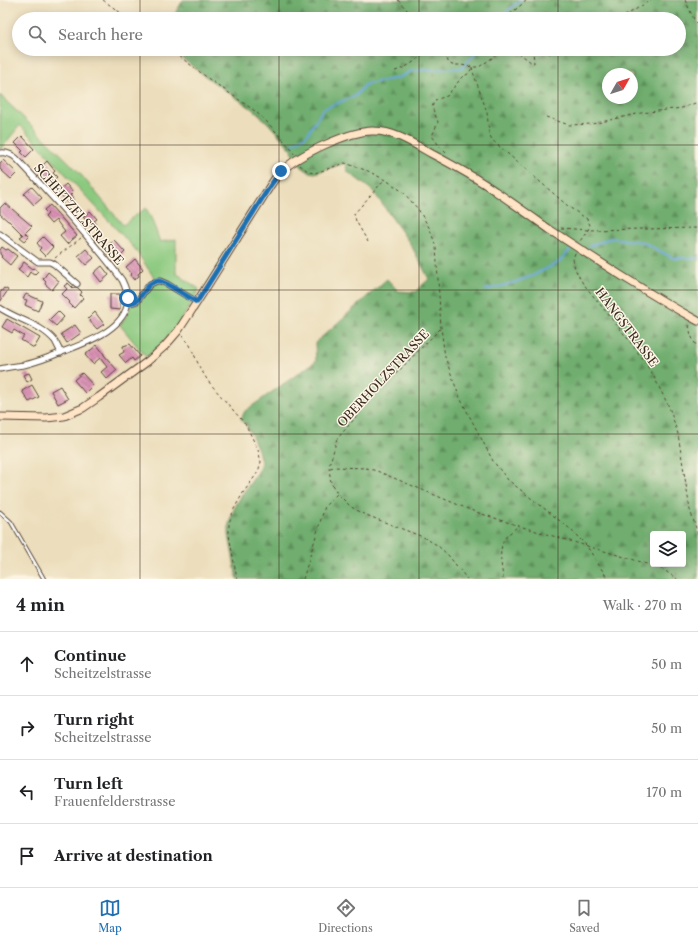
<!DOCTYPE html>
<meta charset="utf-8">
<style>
:root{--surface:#fff;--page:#f2f2f2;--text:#202124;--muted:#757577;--line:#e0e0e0;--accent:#1f6fb2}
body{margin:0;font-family:"Libre Caslon Text",serif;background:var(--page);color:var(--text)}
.controls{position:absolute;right:12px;bottom:12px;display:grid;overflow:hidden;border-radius:4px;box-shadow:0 2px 10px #0003}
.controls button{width:36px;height:36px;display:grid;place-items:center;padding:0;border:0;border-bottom:1px solid var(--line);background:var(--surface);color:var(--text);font:20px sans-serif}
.compass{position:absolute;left:602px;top:68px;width:36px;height:36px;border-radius:50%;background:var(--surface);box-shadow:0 2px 10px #0003;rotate:51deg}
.stop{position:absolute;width:12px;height:12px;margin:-9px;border:3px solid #1f6fb2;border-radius:50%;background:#fff}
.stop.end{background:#1f6fb2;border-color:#fff;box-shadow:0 1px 4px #0008}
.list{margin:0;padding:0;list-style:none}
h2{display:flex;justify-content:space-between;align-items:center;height:52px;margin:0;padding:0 16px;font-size:17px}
h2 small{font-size:13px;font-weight:400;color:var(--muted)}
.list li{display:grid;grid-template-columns:26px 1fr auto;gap:12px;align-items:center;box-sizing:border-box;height:64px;padding:0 16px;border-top:1px solid var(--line)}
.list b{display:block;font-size:15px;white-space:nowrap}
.list p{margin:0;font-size:13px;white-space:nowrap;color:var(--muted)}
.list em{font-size:13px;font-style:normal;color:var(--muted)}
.icon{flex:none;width:22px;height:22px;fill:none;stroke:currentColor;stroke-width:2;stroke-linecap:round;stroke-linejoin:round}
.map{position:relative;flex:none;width:698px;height:579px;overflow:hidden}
.search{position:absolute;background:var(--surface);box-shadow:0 2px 10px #0003;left:12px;right:12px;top:12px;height:44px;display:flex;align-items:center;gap:10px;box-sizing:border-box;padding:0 14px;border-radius:22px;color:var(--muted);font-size:15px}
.sheet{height:308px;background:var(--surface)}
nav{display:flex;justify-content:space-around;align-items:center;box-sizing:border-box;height:56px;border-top:1px solid var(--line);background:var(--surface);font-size:11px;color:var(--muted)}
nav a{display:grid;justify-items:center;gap:2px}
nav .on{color:var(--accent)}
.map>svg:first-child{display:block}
.grass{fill:#8bc97f;stroke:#637a4e}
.forest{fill:url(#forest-firs);stroke:#566c46;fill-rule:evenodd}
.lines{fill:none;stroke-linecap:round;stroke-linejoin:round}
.stream{stroke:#6ba7dc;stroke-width:2}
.building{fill:url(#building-back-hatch)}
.lane-casing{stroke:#564536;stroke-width:4.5}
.street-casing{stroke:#564536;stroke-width:7}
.secondary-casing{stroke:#564536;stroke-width:9}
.path{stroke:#564536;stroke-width:1;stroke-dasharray:3 3;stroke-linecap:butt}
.lane{stroke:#fff;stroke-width:2.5}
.street{stroke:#fff;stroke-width:5}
.secondary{stroke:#ffe4c6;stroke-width:7}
.route{stroke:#1f6fb2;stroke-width:5}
.grid{fill:none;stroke:#3b2a1e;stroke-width:1;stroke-opacity:0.55}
.labels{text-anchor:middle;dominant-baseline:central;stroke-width:3;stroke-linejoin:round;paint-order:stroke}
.street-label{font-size:12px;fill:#3b2a1e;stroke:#fcf5e5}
</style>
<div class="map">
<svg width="698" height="579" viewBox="0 0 698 579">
<defs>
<pattern id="forest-firs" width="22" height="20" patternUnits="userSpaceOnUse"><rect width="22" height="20" fill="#70ad6e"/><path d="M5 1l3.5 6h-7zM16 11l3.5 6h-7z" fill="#5d8d5a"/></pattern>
<pattern id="building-back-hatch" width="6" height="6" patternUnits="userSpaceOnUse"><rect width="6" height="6" fill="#d891b3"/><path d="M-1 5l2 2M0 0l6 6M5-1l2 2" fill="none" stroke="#b07791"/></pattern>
</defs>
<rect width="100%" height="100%" fill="#fcf5e5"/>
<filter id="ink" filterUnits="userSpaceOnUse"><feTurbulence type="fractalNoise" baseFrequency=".025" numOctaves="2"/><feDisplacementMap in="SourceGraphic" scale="8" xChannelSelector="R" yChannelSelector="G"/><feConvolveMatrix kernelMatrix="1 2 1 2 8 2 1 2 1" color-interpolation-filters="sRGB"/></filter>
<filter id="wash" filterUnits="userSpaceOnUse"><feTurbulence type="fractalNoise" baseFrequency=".012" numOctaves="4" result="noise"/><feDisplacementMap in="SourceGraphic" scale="16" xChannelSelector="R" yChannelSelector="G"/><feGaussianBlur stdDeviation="0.9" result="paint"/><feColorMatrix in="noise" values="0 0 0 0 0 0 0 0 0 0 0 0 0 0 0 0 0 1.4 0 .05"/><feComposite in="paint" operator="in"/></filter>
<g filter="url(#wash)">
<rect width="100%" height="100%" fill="#ecdebc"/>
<path class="grass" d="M0,95L77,170L123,225L146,208L152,220L160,242L176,239V273L199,289L183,317L163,343L146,357L120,325L127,315L131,305L138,304L150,286L157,282L135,249L20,125L0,150Z"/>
<path class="forest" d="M183,0H698V579H237L229,535V523L234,509L243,493L258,472L261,462L258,450L252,436L246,425L241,419L245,411L316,361L315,343L387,279L398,291L415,292L429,279L411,245L373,191L348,172L345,163L315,173L309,172L302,167L296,160L292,150L268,123L255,111L209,79L170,49H679V19H172ZM608,74H632V98H608ZM653,534H683V564H653Z"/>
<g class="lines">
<path class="stream" d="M501,19L506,12L521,0
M293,144L307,135L323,109L355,96L366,84L398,78L411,71L462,68L479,49
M589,246L611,238L643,242L673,258H698
M485,290L509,284L532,276L559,262L570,250"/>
</g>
<g id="blocks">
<path class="building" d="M22,136L34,149L26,157L21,152L23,151L15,143Z
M3,160L17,173L11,179L0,169V163Z
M47,161L55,171L53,173L57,177L52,182L48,178L49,177L40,168Z
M66,184L73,192L70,195L74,199L68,204L64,199H65L58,191Z
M32,187L42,198L34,205L24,194Z
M5,203L32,226L25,233L29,237L25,241L20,237L23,235L9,221H8L0,214V208Z
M50,205L77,236L67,244L60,236L65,232L56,220L51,224L45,217L48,214L44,210Z
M90,211L97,219L94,221L96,224L92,227L83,217Z
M43,237L53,247L45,256L39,250L41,248L37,243Z
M114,240L125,252L117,260L106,247Z
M2,247L6,250L8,249L17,256L10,265L1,257L2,256L0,254V250Z
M86,249L94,258L86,265L78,256Z
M135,259L143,269L138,274L139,276L134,280L130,275L132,274L126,267Z
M24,262L33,269L34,268L38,271L34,275L30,272L27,277L18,270Z
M102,266L109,275L101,282L94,273Z
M48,272L59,281L52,290L45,284L46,282L43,279Z
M68,283L73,288L75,287L78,288L82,292L80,295L83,298L74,308L69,303L70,302L62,294L67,289L64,286Z
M4,288L8,290L0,302V293Z
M26,294L42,301L38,311L25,305L27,300L23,299Z
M110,294H120V310L110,309Z
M58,311L64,317L56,326L49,320Z
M95,312L104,324L97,329L88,319Z
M7,319L40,338L34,348L21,340L24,336L14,330L12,333L2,327Z
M75,325L81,333L67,343L61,334Z
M130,344L140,356L134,361L132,358L126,363L119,355L124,352L123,346Z
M97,345L104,354V355L117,370L107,379L101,372L107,367L100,358L93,364L85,355Z
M29,373L32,379L27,382L23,375Z
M82,373L93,385L85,393L74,380Z
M32,385L39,397L29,402L22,391Z
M60,386L68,399L58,404L51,391Z"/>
</g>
</g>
<g filter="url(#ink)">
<use href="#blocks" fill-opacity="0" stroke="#564536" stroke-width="1"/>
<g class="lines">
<g class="lane-casing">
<path id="lane" d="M0,512L11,522L44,579"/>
</g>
<g class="street-casing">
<path id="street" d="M0,153C7,152 11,154 16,158C53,197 90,237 122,280C126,288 129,297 127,306C121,331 83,344 62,352C50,357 37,362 24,365C16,366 8,367 0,369
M0,234L38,262H50L54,264L77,284
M128,303L134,302L137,301L150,284L157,281H160L167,284L197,302
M0,308C18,320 41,324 55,341C57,345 59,349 61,353"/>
</g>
<g class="secondary-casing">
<path id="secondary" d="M0,417L46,418L64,416L83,408L99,397L148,361L165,346L178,331L197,302L270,186C273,181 277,176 281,172C297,155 351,130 374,131C395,131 414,144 432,154C453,165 475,177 495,191C513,203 531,216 549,229C598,261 647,293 698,321"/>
</g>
<path class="path" d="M103,0L129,19
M398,0L415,19
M685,0L698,28
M507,19L509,15L527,0
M620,19L651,0
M170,49L209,79L255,111L268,123L292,150L294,154
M441,49L449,63L452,65H461L472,67H479L505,49
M514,49L532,63H534L533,50L534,49
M533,50L541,52L545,49C547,53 550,54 554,54
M472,67L473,72L487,112L489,133L492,140L569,207L587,219L590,225L588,230L580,241
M395,71C409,67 419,58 430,49
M546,117L569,125L592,124L641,113L682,108L698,102
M446,153L441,148L432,136L438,122L432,107L435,100L447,96L462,77L468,74L472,68
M300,165L309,172L315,173L345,163L368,171L389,182L403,192L418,209L430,229L436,247L441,328L445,357L459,396L493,461L508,480L569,528L586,545L608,579
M561,228L588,230L698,228
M368,242L356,221L354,214L384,180
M575,253L573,259L575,269L582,282L632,344L652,373L669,407L678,434L690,510L698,534
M55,258L81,238
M689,325C690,334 693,341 698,348
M440,329L375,395L337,439L330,463L329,468L331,483L337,493L350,506L361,513L423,537L437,545L448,555L467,579
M182,335L190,345L200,368L208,381L246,425L258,450L261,462L258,472L243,493L234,509L229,523V535L237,579
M330,468L334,467L366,468L377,471L473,511L519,526L638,561L664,570L677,579
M303,579L325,506L337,494
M503,579C502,566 497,549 506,537C509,533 514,530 518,526"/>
<use href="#lane" class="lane"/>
<use href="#street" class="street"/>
<use href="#secondary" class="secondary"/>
</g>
</g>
<g class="lines" filter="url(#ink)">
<path class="route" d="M128,298V303L134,302L137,301L150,284L156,281H160L167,284L197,302L270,186L281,171"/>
</g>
<path class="grid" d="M140,0V19M279,0V19M419,0V19M558,0V19M140,49V579M279,49V579M419,49V579M558,49V579M0,145H698M0,290H698M0,434H698"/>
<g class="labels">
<g class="street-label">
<text transform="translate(79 214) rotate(49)">SCHEITZELSTRASSE</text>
<text transform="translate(627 327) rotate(53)">HANGSTRASSE</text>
<text transform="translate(383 378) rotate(-47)">OBERHOLZSTRASSE</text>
</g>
</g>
</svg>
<div class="controls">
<button><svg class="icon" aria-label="layers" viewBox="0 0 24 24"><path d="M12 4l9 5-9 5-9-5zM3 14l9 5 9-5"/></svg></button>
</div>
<svg class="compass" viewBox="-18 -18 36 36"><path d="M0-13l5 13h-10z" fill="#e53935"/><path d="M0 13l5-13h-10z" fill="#757577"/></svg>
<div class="stop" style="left:128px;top:298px"></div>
<div class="stop end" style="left:281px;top:171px"></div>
<div class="search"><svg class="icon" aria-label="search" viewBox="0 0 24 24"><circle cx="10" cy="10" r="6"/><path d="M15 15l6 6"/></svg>Search here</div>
</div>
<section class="sheet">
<h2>4 min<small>Walk · 270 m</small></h2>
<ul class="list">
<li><svg class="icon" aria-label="ahead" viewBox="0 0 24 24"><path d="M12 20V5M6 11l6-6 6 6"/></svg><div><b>Continue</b><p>Scheitzelstrasse</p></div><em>50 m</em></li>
<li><svg class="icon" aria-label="right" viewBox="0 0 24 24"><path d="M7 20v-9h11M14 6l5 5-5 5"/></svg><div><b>Turn right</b><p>Scheitzelstrasse</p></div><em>50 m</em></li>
<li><svg class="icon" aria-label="left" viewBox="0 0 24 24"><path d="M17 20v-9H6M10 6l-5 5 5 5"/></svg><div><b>Turn left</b><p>Frauenfelderstrasse</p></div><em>170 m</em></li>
<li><svg class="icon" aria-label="arrive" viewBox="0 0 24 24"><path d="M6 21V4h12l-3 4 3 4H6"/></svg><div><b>Arrive at destination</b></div></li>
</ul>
</section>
<nav>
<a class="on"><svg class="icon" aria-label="map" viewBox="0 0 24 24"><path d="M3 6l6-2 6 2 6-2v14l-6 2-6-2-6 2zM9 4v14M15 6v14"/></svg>Map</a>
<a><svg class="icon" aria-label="directions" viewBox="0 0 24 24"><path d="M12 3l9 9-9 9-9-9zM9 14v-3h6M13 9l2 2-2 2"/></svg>Directions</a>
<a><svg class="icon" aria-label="saved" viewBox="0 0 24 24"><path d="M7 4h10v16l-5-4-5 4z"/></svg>Saved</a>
</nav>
